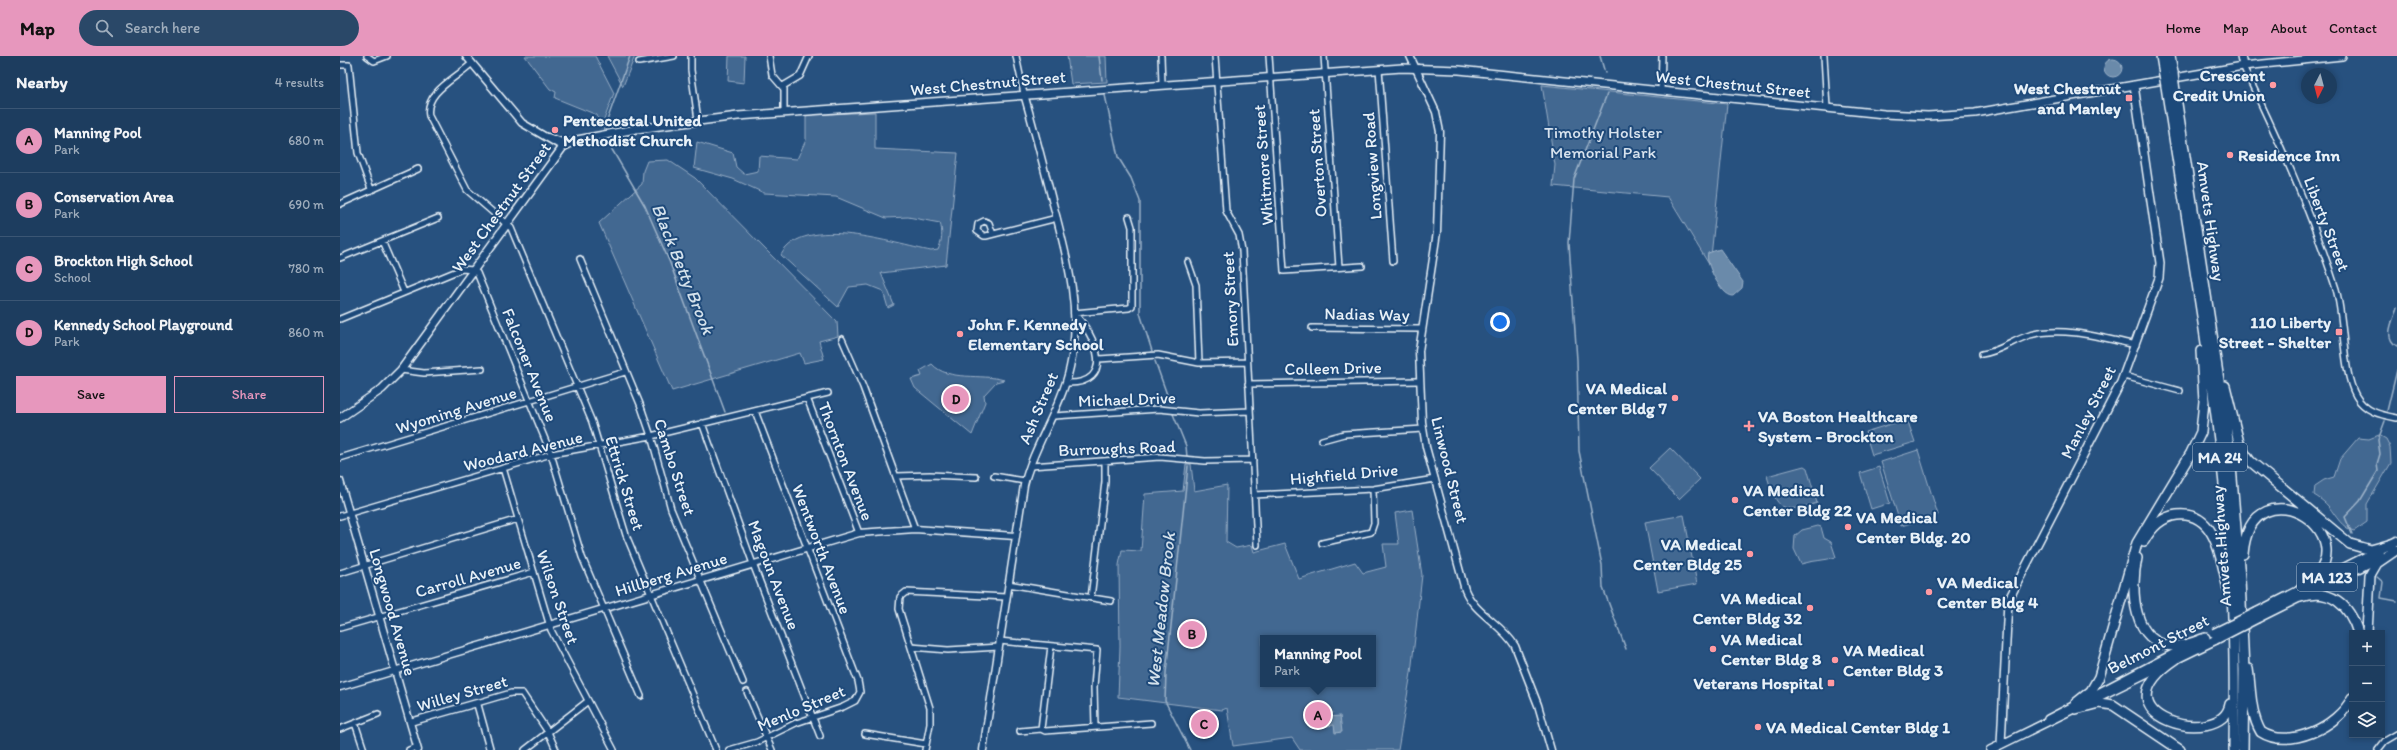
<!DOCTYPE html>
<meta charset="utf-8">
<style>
:root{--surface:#1d3d5f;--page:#2a4868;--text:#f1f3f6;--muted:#a0aebd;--line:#3b5674;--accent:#e797bd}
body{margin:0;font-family:Itim,sans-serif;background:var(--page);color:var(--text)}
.controls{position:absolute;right:12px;bottom:12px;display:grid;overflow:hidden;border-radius:0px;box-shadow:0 2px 6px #0003}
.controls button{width:36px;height:36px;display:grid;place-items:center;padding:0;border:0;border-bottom:1px solid var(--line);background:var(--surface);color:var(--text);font:20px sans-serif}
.compass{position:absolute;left:1961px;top:12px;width:36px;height:36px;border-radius:50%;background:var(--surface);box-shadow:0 2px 6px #0003;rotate:186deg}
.you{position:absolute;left:1160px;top:266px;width:14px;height:14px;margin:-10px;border:3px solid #fff;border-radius:50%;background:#1a73e8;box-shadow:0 0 0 6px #1a73e833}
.badge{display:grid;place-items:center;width:26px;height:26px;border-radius:50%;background:var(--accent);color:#111;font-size:13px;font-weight:700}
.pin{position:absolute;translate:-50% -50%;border:2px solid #fff;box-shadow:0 1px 4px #0006}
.popup{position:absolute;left:920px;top:579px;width:116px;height:52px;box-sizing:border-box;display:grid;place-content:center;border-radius:0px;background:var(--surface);filter:drop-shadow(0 1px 3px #0005);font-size:13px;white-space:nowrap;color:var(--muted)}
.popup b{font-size:15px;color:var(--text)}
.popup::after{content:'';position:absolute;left:50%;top:100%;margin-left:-8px;border:8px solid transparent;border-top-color:var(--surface)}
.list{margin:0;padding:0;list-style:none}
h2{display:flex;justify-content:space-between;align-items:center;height:52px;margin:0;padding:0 16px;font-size:17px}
h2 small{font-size:13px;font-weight:400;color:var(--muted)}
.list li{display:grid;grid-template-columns:26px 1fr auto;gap:12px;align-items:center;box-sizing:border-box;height:64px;padding:0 16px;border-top:1px solid var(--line)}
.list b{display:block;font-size:15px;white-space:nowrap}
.list p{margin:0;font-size:13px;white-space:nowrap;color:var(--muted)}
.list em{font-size:13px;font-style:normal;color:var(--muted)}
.actions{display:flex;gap:8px;padding:12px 16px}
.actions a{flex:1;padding:9px 0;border:1px solid var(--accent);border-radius:0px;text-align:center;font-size:14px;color:var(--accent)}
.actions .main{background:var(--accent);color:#111}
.icon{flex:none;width:22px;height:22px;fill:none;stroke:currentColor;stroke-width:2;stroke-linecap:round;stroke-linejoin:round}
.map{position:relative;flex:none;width:2057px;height:694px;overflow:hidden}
header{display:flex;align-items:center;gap:24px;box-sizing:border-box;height:56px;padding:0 20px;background:var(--accent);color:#111}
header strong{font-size:19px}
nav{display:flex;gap:22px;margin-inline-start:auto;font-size:14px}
.search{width:280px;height:36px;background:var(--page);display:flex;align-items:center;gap:10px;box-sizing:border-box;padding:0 14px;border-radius:22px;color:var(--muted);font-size:15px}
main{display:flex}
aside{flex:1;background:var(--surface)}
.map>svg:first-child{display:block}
.green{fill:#436891;stroke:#96acc4;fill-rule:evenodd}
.water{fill:#6b8aaa;stroke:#9db3c9}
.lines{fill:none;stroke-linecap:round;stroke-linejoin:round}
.stream{stroke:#9db3c9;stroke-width:1.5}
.minor-casing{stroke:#e8f1f8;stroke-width:8}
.tertiary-casing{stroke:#e8f1f8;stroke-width:9}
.secondary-casing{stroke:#e8f1f8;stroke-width:10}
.trunk-casing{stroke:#e8f1f8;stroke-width:11}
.motorway-casing{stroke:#e8f1f8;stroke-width:12}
.minor{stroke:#1f4a7a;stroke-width:5}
.tertiary{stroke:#1f4a7a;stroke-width:6}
.secondary{stroke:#1f4a7a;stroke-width:7}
.trunk{stroke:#1f4a7a;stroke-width:8}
.motorway{stroke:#1f4a7a;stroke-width:9}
.trunk-bridge-casing{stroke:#e8f1f8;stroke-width:11;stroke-linecap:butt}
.motorway-bridge-casing{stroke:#e8f1f8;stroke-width:12;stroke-linecap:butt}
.trunk-bridge{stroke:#1f4a7a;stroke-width:8}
.motorway-bridge{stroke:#1f4a7a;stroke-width:9}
.poi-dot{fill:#ff9aa2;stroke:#1f4a7a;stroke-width:1.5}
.labels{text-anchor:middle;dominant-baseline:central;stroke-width:4;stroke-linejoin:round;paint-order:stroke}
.shield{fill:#1f4a7a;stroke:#acbfd2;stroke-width:1}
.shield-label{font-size:16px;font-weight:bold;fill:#e8f1f8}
.poi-label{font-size:17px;font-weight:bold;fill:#e8f1f8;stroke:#1f4a7a;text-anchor:start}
.street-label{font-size:17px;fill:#e8f1f8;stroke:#1f4a7a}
.park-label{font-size:17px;fill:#d8e3ee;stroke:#1f4a7a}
.water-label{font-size:18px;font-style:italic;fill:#d5e2ec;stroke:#1f4a7a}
</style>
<header>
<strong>Map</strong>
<div class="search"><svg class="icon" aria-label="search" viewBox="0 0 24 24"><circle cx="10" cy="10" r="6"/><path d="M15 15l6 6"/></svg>Search here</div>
<nav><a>Home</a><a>Map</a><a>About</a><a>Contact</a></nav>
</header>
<main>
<aside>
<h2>Nearby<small>4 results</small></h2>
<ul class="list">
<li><span class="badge">A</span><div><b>Manning Pool</b><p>Park</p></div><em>680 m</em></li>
<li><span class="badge">B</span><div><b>Conservation Area</b><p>Park</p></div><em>690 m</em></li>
<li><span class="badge">C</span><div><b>Brockton High School</b><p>School</p></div><em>780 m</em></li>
<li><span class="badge">D</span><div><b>Kennedy School Playground</b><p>Park</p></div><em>860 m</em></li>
</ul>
<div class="actions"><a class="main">Save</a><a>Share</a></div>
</aside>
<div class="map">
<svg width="2057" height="694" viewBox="0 0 2057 694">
<rect width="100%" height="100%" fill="#27517f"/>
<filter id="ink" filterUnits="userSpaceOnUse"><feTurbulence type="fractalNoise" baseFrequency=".025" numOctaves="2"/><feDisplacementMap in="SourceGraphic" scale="8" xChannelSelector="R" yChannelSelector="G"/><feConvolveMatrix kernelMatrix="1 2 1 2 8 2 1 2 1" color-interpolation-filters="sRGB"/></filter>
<g filter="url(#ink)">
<path class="green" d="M185,0H255L274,37L261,72L257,59L215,42L216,36L210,33Z
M267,0H295L283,30Z
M389,0H405L404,27L388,25Z
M727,0H766L767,26L731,28Z
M1202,29L1387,48L1370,210L1328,141L1213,130L1215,109Z
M535,56V93L618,97L606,209L541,217L554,249L548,252L543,235L528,229L509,231L498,251L441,199C464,157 554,188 591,195L598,194C602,185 603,176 600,167L568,161L546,162L496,141L424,137L393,123L354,112L357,86L393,97L396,111L404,118L418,115L419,100L457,103L466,84V59Z
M328,104L355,122L497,266L498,280L479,285L484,303L464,307L460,297L332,335L259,167L302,128L303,115L307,105Z
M592,308C608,326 642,317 664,324L656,326L644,339L645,346L632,379L575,332L571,323L582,320L580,315Z
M1567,363L1575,386L1532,399L1525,376Z
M2039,379L2046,383L2050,391L2051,407L2027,448V466L2014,475C2002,472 1996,460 1989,451C1985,446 1979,442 1974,439L1975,430L1984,424L1994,421L2000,403L2018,382L2029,383Z
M1330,392L1360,423L1339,443L1309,412Z
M1578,394L1598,459L1561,470L1541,406Z
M846,408H851L854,435L887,429L886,486L896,492L912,489L914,496L945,488L959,523L1015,506L1023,517L1046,511L1043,488H1059L1055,457L1072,454L1082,519L1071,617L1058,694H960L952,682L893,690L887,652L882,654L778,641L780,591L779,509L782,494L801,495L805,438L843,435ZM923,582H1033V628H923Z
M1464,410L1467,412L1477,447C1442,458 1437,454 1427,420Z
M1539,411L1550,447L1531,453L1520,417Z
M1344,459L1357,528L1318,535L1305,466Z
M1478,470L1481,471L1484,482L1491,486L1496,501C1484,505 1474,504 1461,508L1454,493L1455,480L1462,474Z"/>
<path class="water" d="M1764 12a9 9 0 1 1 18 0a9 9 0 1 1-18 0Z
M1380,193L1403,226L1402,232L1393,240C1381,240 1364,205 1368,197Z
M976,651L991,654L993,657L989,661L1000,660L1002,676L995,677L994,669L987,670L985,658L984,661L976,663L971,661L969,654Z"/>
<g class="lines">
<path class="stream" d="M759,0L762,24
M1260,0L1265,17
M1267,38L1234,123L1229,187L1237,304L1239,395L1262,509L1263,532L1286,593
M765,39L778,101L791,122L800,145V257L812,295
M263,76L290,0
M267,85L305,150L330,207L385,356
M2057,252C2054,263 2042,281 2057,290
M815,305L830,347
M2047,355L2057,314
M833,358L846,390L847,401
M848,410L826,617L825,645L850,694
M2012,478L2005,461L2020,445L2038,415L2037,408L2040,398L2038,384L2045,365
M2037,521L2043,526L2041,542L2057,545"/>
<g class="minor-casing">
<path id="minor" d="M27,0L34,5L47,0
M351,0V14L358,64
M429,0L432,19L444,33V57
M676,0L684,38
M821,0L822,28
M875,0L886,155L899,179L902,195L917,489
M929,0L944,215L1022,210
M984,0L999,211
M1484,0L1487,52
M299,6L334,0
M132,7C117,22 84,36 89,60L127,134L171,172L252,366L286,479L376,694
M0,9H9L18,97L31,133
M1903,10C1938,82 1972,157 1996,233C2005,265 2002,315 2016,340C2025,356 2041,359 2057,362
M1039,13L1053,205
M443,30L460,20L469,0
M1321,35L1322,0
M0,148L78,113
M653,178L649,167L644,165L638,168L637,175L644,180H646L717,162
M42,185L64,236
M0,202L98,162
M240,203L300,348L311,380L331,453L403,626
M848,206L856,229L859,307
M734,257L789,252L792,250V171L789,161
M0,263L122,213L133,214L137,217L211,398L242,501L301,640
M972,272L1082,273
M502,283L523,331L575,473
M1642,298C1659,296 1673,284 1690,279C1724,270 1763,282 1796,289
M759,303L818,299L859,307L907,306
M61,314L84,317L142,313
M1784,320L1840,335
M726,327C777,329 756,279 734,257
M908,328L1079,325
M467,342L519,477
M714,360L819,353L859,357L910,355
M362,367L413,508L480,680
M982,384L1004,378L1083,373
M0,402L285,316
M690,410L820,401L865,405L913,404
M163,412L211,574L274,694
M557,420L590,419L636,421
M654,420L685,425
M914,439L1033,433L1095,423
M0,460L211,398L311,380L488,337
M982,487L1031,476L1034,467L1033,433
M0,517L178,463
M668,528L771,545
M751,542L765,426V405
M0,572L194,516
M659,585L757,594L754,631L755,671
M571,591L608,594L659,591
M407,636L432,694
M137,647L171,637H182L208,676L216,694
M15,667L24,694
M0,673L38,658
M701,673L711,590
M680,675L701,673L705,675L811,667
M525,678L586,688
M69,694L77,691
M185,694L248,645
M389,694L417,686L456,667L503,651L515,645L520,636L518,625L415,355
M585,694L590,668V652L559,553L560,541L566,536L666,541
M2038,694L2045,685L2057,678"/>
</g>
<g class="tertiary-casing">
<path id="tertiary" d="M126,0L182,67L223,91
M1070,0L1096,56L1100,76L1097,176L1079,295L1082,366L1086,391L1125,534C1135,558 1162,568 1175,590L1198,649L1211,694
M208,81L222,86L223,91
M0,425L78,694
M0,631L519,477L575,473L675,480
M70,666L137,647L150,694
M643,694L684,429C694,388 721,353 730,311C743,255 726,197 712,144C703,108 694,73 684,38"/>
</g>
<g class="secondary-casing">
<path id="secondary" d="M1901,0L1903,10
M0,362L42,333L61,314L223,91L237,84L296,73L398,60L1062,12L1119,14L1544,58L1588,60L1635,57L1903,10L2002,0
M1708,663L1848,590
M1661,688L1668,545L1781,326L1819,222L1820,207L1794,29
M1650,694L1828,607"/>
</g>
<g class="trunk-casing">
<path id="trunk" d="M1917,556L2057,485
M1918,562L2041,501
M1836,603L1875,584"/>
</g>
<g class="motorway-casing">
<path id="motorway" d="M1821,0L1824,18
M1830,0L1833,17
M1834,28L1890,397L1900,523L1904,614L1903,694
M1826,30C1848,176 1875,322 1888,469C1894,544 1895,619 1894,694
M1885,330L1900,391L1910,405L2010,488L2031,494L2052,488
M1804,485C1811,472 1821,461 1837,459C1877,455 1881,504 1888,533
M1903,498C1911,401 2040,482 1960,534
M1797,502C1790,532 1792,590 1835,590C1846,590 1855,586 1865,582
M1960,541C1990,531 2010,549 2018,577
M2027,577L2030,519L2037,507L2056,494
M1836,603C1750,661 1883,694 1890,648
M1908,613C1911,632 1910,658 1921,676C1948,694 1998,671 2012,642
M1736,647L1751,635L1759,621L1797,487L1851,397L1861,376L1864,345L1861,295
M1736,653L1759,647L1773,649L1840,694"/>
</g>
<use href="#minor" class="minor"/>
<use href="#tertiary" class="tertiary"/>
<use href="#secondary" class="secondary"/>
<use href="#trunk" class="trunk"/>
<use href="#motorway" class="motorway"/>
<g class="trunk-bridge-casing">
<path id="trunk-bridge" d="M1874,577L1917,556
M1875,584L1918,562"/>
</g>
<g class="motorway-bridge-casing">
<path id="motorway-bridge" d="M1833,17L1834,28
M1824,18L1826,30"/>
</g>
<use href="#trunk-bridge" class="trunk-bridge"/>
<use href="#motorway-bridge" class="motorway-bridge"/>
</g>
</g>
<g class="poi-dot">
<circle cx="1933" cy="29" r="4"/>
<rect x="1785" y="38" width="8" height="8" rx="2"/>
<circle cx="215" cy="74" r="4"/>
<circle cx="1890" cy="99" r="4"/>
<rect x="1995" y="272" width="8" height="8" rx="2"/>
<circle cx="620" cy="278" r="4"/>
<circle cx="1335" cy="342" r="4"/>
<path d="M1407 364h4v4h4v4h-4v4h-4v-4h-4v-4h4z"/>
<circle cx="1395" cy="444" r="4"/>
<circle cx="1508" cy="471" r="4"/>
<circle cx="1410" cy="498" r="4"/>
<circle cx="1589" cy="536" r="4"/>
<circle cx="1470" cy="552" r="4"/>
<circle cx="1373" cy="593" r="4"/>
<circle cx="1495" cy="604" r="4"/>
<rect x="1487" y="623" width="8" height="8" rx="2"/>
<circle cx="1418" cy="671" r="4"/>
</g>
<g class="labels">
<g class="shield">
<rect x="1853" y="387" width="54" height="28" rx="3"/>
<rect x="1957" y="507" width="60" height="28" rx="3"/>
</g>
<g class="shield-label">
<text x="1880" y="401">MA 24</text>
<text x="1987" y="521">MA 123</text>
</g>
<g class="poi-label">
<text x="1925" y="19" text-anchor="end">Crescent<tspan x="1925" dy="20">Credit Union</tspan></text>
<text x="1781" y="32" text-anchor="end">West Chestnut<tspan x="1781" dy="20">and Manley</tspan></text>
<text x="223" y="64">Pentecostal United<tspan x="223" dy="20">Methodist Church</tspan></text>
<text x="1898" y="99">Residence Inn</text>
<text x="1991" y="266" text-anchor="end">110 Liberty<tspan x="1991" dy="20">Street - Shelter</tspan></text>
<text x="628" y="268">John F. Kennedy<tspan x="628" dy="20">Elementary School</tspan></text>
<text x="1327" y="332" text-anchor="end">VA Medical<tspan x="1327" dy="20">Center Bldg 7</tspan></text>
<text x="1418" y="360">VA Boston Healthcare<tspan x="1418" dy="20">System - Brockton</tspan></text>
<text x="1403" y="434">VA Medical<tspan x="1403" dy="20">Center Bldg 22</tspan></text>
<text x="1516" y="461">VA Medical<tspan x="1516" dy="20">Center Bldg. 20</tspan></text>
<text x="1402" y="488" text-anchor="end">VA Medical<tspan x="1402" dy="20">Center Bldg 25</tspan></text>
<text x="1597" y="526">VA Medical<tspan x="1597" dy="20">Center Bldg 4</tspan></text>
<text x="1462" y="542" text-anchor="end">VA Medical<tspan x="1462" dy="20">Center Bldg 32</tspan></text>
<text x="1381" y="583">VA Medical<tspan x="1381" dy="20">Center Bldg 8</tspan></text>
<text x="1503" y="594">VA Medical<tspan x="1503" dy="20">Center Bldg 3</tspan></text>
<text x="1483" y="627" text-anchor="end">Veterans Hospital</text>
<text x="1426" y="671">VA Medical Center Bldg 1</text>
</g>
<g class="street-label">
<text transform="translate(648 27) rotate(-5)">West Chestnut Street</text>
<text transform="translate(1393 28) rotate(6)">West Chestnut Street</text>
<text transform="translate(977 107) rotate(-94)">Overton Street</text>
<text transform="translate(923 109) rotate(-94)">Whitmore Street</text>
<text transform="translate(1032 110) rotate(-94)">Longview Road</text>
<text transform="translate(161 151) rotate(-54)">West Chestnut Street</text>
<text transform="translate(1871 165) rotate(82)">Amvets Highway</text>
<text transform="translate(1987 168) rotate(69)">Liberty Street</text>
<text transform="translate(890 243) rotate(-93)">Emory Street</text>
<text transform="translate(1027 258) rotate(1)">Nadias Way</text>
<text transform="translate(190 309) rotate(68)">Falconer Avenue</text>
<text transform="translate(993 312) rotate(-1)">Colleen Drive</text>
<text transform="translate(787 343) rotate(-2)">Michael Drive</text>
<text transform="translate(698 352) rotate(-67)">Ash Street</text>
<text transform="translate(116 354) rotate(-17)">Wyoming Avenue</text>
<text transform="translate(1748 356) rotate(-63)">Manley Street</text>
<text transform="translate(777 392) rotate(-2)">Burroughs Road</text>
<text transform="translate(183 395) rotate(-14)">Woodard Avenue</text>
<text transform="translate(506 405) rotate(69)">Thornton Avenue</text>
<text transform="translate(335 411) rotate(72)">Cambo Street</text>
<text transform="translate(1110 414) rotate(76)">Linwood Street</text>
<text transform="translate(1004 418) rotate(-5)">Highfield Drive</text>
<text transform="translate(285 427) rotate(73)">Ettrick Street</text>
<text transform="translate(1881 490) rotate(-94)">Amvets Highway</text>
<text transform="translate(482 493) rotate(69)">Wentworth Avenue</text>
<text transform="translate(331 518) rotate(-17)">Hillberg Avenue</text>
<text transform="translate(434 519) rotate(69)">Magoun Avenue</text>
<text transform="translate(128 521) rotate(-16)">Carroll Avenue</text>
<text transform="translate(218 541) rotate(71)">Wilson Street</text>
<text transform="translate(53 556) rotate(74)">Longwood Avenue</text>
<text transform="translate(1818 588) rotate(-27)">Belmont Street</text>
<text transform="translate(122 637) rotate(-16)">Willey Street</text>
<text transform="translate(461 652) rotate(-23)">Menlo Street</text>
</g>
<g class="park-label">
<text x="1263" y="76">Timothy Holster<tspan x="1263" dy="20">Memorial Park</tspan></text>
</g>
<g class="water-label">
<text transform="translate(343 213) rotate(68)">Black Betty Brook</text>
<text transform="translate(821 554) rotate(-84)">West Meadow Brook</text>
</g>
</g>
</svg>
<div class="controls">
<button>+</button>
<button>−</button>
<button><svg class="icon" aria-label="layers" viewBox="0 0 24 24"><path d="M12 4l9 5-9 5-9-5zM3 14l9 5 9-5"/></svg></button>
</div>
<svg class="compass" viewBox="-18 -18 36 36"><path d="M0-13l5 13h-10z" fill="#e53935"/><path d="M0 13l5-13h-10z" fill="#a0aebd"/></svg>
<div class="you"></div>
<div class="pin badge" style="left:978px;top:659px">A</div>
<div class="popup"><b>Manning Pool</b>Park</div>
<div class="pin badge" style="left:852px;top:578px">B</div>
<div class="pin badge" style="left:864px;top:668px">C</div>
<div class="pin badge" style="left:616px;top:343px">D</div>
</div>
</main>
